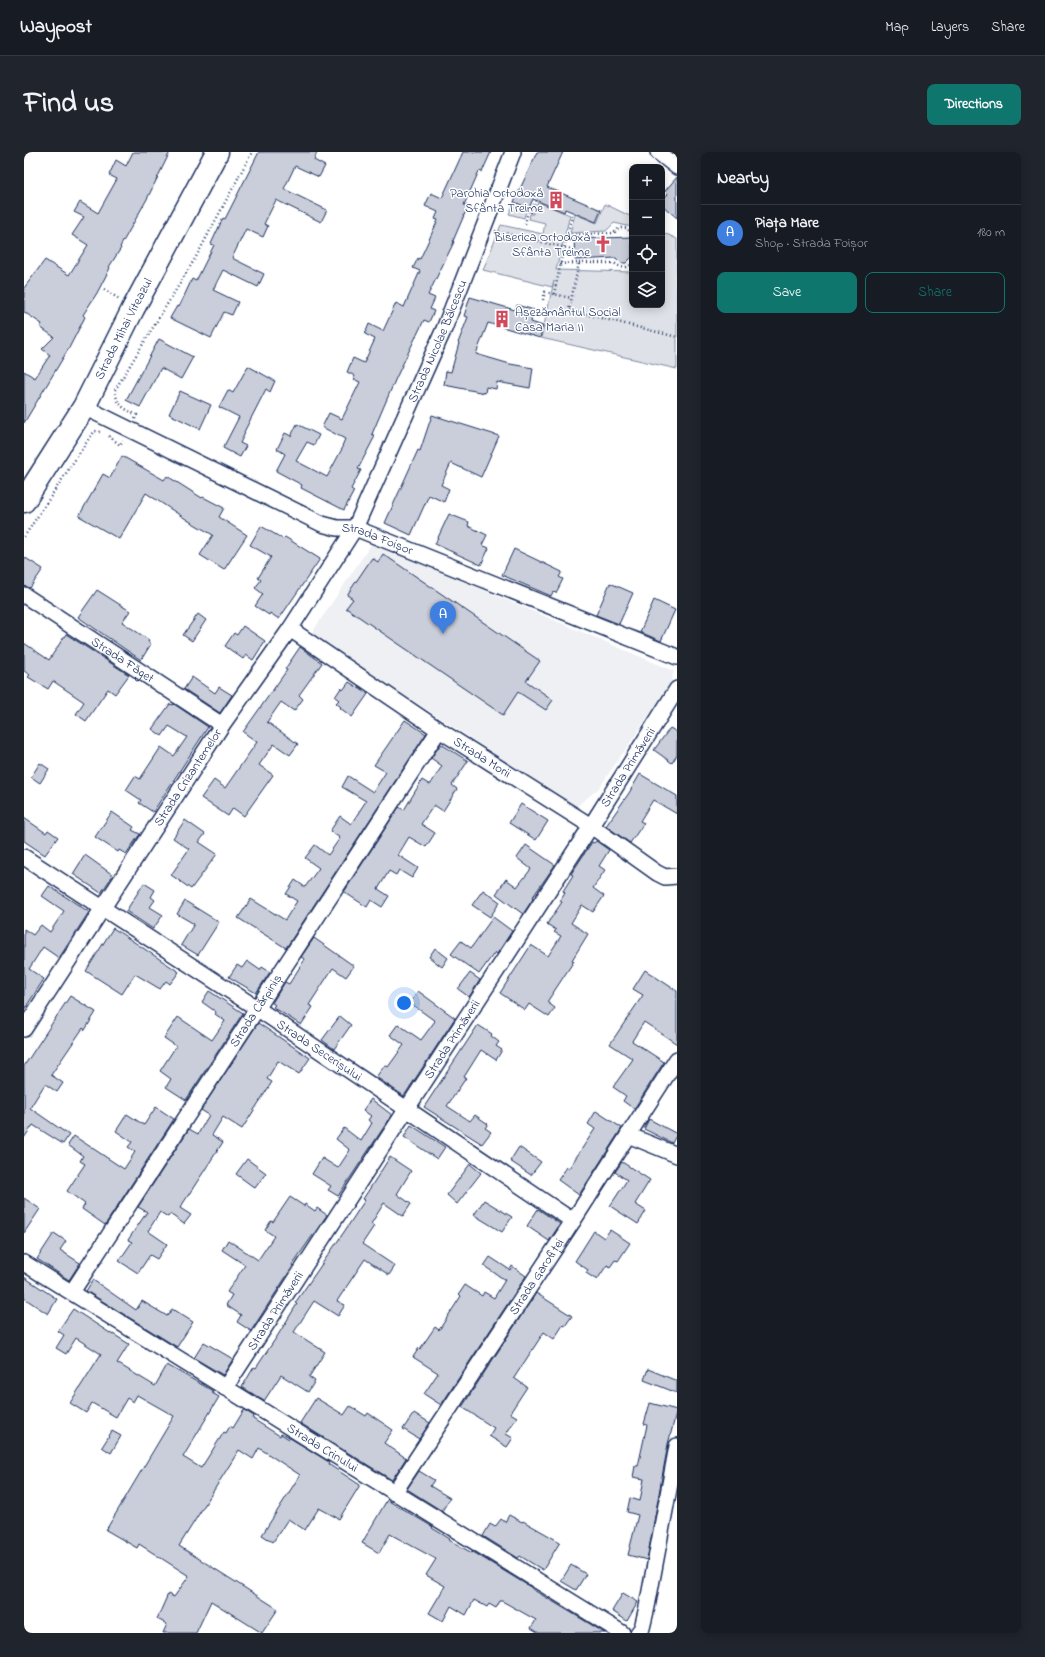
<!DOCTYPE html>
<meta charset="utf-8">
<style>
:root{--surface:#171b24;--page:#20242c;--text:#f1f3f6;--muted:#9ea1a6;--line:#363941;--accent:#0f766e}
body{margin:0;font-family:"Indie Flower",sans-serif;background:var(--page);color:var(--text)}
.controls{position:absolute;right:12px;top:12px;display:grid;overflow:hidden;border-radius:8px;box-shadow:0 2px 10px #0003}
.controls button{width:36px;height:36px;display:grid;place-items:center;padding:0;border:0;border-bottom:1px solid var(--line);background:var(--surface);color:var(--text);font:20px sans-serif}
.you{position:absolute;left:380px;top:851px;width:14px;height:14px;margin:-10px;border:3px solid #fff;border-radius:50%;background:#1a73e8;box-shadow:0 0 0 6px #1a73e833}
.badge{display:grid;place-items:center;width:26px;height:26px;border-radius:50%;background:var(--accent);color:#fff;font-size:13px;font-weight:700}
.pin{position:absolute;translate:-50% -33px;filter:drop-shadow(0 1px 2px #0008)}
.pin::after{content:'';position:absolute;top:21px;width:14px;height:12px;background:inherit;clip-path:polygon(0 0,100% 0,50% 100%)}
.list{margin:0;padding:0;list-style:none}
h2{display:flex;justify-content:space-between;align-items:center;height:52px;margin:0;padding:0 16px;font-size:17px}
h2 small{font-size:13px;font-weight:400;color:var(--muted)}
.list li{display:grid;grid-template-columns:26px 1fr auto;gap:12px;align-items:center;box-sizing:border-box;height:56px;padding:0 16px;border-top:1px solid var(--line)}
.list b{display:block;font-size:15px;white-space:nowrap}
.list p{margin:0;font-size:13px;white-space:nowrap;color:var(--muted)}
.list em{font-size:13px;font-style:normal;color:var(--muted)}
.actions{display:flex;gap:8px;padding:12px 16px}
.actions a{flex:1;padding:9px 0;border:1px solid var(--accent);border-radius:8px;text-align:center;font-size:14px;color:var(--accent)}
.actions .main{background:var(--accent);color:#fff}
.icon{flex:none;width:22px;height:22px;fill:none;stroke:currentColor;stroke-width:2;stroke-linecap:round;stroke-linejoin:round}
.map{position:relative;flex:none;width:653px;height:1481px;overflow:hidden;border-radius:8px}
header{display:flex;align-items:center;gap:24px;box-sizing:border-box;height:56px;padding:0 20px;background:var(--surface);border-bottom:1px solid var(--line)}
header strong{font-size:19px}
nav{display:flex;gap:22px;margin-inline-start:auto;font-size:14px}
.intro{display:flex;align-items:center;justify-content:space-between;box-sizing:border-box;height:96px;padding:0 24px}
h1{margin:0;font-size:28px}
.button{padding:10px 18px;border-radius:8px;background:var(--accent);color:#fff;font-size:14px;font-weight:700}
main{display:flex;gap:24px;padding:0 24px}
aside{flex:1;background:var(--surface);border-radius:8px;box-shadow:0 2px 10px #0003}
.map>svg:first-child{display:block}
.built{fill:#eff0f4}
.green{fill:#dee1e7;stroke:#7c88a2}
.building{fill:#caceda;stroke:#1b2f5e}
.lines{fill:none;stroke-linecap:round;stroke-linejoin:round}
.street-casing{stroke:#1b2f5e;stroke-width:18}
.highway-casing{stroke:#1b2f5e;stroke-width:25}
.path{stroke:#1b2f5e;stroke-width:2.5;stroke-dasharray:1 3;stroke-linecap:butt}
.street{stroke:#fff;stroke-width:15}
.highway{stroke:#fff;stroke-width:22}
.labels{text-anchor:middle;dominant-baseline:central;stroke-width:3;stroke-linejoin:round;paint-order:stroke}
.poi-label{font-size:13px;fill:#1b2f5e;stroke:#fff;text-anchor:end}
.street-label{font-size:13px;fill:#1b2f5e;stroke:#fff}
</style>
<header>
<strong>Waypost</strong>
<nav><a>Map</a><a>Layers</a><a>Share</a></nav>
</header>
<div class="intro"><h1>Find us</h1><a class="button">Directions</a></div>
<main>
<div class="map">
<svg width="653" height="1481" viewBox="0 0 653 1481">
<rect width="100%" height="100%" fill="#fff"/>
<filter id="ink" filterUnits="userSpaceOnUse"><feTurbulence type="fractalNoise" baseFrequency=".025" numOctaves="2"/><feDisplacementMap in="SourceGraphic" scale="8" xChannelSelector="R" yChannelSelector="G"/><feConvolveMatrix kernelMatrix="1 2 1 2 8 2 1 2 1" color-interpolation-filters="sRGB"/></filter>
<g filter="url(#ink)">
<path class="built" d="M348,391L650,519L647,531L575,636L552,655L287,482Z"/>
<path class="green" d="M490,50L503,56L500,66L485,62Z
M514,50L546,63L532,118L608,120V153H638V80L653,87V217L517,186L530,129L528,135L459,118L477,73L519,82L521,71L505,67L506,62H509Z
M581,52L608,65V75L590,71L582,79L546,81L551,62L573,71Z"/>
<path class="building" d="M109,0H146L123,47L96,95L97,96L85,115L86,116L73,141L59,163L61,165L45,196L0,271V219L11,226L26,203L18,197L30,185L16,175L18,172L0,160V136L21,108L45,123L64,93L48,83L60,65L50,60L56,50L74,61L93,27L85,23L92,8L102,14Z
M235,0H293L290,8L301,14L295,25L271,14L260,37L303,58L297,70L252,48L240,72L244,74L239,85L222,77L208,106L240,122L234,135L199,118L189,138L214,150L208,163L200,160L187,186L146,166L153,154L155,155L168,127L172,129L190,93L187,92L199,66L201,67Z
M439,0H467L458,20L455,19L440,53L444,54L429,89L430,90L404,143L411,146L406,157L410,159L405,170L400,168L372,226L348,282L351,284L334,317L337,318L327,337L330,339L320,358L277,336L278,333L252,319L261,302L253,297L261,281L267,284L273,272L295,283L290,293L283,290L272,309L303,325L319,295L318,294L321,287L298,275L305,261L318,267L336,230L329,227L331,224L323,220L329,206L340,211L351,187L341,182L345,172L359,179L372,151L380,155L396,119L389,116L394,106L396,107L414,68L411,67L414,60L401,54L407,41L418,46Z
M513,0H539L523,35L577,58L572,70L541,57L540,60L509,47L505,56L490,50Z
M653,25V66L638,53V48L644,42L641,39Z
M608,85V105L602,111H597L592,106L551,108L550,87Z
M446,145L491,158L493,153L510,158L507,170L519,174L516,186L464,171L452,202L486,212L509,216L506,236L473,230L472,237L462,235L461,241L420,233L422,219L427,220L435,191H434L444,165L440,164Z
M135,187L169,205L157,227L137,216L116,255L102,248Z
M224,214L251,229L246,240L242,237L220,280L221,281L216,291L222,294L216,305L199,296L215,265L195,255L204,238L209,241Z
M156,239L187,253L176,277L145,262Z
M408,263L475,284L457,325L427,311L417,333L425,337L420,350L405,343L387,383L361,371L394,298L396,299Z
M98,304L140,328L143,324L178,346L179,345L200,356L195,365L223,383L200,418L176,403L189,383L165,369L122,341L95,387L55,364L79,322L86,326Z
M425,362L445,370L444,374L463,383L458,393L465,396L457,413L411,392Z
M237,374L259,387L261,385L296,407L255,467L246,461L245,463L231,454L239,442L231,436L237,428L234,426L247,405L226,393Z
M490,397L538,420L535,425L539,427L532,441L529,440L527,444L478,423Z
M359,402L516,509L502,529L529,548L522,558L494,540L479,563L322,456L329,447L323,443L348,406L354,410Z
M0,405L19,417L6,436L0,434Z
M586,431L609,441L595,472L572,463Z
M73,438L106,459L98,470L125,488L124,490L127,492L117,508L54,465Z
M630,448L651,458L637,489L616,480Z
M174,462L182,468L168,489L159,483Z
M219,474L241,489L229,508L222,503L219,507L201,494L210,481L213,483Z
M42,482L105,523L91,542L84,537L62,569L52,562L60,550L29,529L24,537L4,525L6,523L0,519V491L25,508Z
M276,495L298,511L275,543L279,547L270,559L257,550L243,570L274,592L266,603L250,592L235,613L249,623L220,664L209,656L204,664L177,646L190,628L201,636L233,590L219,580L263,518L261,517Z
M168,525L191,541L195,535L208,543L196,561L160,537Z
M325,530L344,542L328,565L316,556L317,555L312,551L315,548L311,545L317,536L319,538Z
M146,552L149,553L150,552L184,575L129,660L115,651L117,648L102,638L111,624L116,627L137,595L150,604L163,585L145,574L138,584L128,577Z
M381,568L402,582L262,796L214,766L227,747L261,768L273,749L262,742L271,728L281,735L295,716L281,706L291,693L304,703L316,686L306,679L316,664L327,672L342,649L318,635L324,624L349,640L362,620L350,613Z
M646,576L653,580V603L648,611L630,598Z
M417,592L444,609L428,633L433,637L419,659L410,653L397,672L411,681L402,695L385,685L374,703L394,716L388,726L375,718L372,723L365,719L354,737L365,744L358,755L347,748L343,755L320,740L375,655L380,658L398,628L406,633L418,614L407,606Z
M16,611L25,617L16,631L7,625Z
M616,622L653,644V662L629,648L616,669L620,671L606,691L582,674L605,641Z
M497,652L524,669L512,688L485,671Z
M88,660L110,675L108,678L116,682L102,702L95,698L94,700L71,685Z
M0,666L22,681L24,678L34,685L21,703L0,689Z
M161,668L181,682L175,690L193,702L167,737L147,723L165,697L149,686Z
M572,689L585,698L575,714L581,718L569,736L580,744L569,760L558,753L547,771L564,782L548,808L550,809L523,850L531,856L525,865L505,852L501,858L476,841L507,793L524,804L537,784L530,780L532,778L523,772L538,750L536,749L541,741L539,739L549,723L547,722L568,690L570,691Z
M502,693L531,713L508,746L509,747L499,762L472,742L482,727L493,735L507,717L493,706Z
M61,703L89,723L77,741L49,722Z
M120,731L131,738L127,745L131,748L126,755L139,763L129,777L102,759Z
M25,734L65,760L35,806L19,795L5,817L20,827L0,858V777L9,783L17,773L26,780L40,759L18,744Z
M459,738L476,750L466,765L448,753Z
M161,749L195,770L174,803L157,793L170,772L153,762Z
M469,765L488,779L473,802L471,800L455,822L427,802L437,789L447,796Z
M89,776L155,820L146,832L142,829L136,837L111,822L98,842L62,819Z
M290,786L330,814L322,825L309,816L285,853L289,855L277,873L249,855L251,853L248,851L261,830L265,832L281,807L277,805Z
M411,796L424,806L418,815L405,805Z
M223,809L236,818L238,815L246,820L232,841L205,825L213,813L218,816Z
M621,818L653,839V892L620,870L608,889L640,910L610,957L599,949L602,944L589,935L609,907L586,892L619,843L609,837Z
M446,821L456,828L445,845L434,837Z
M185,839L219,861L162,948L142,935L147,927L136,919L152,894L140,886L154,865L188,888L201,869L191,862L192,860L178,850Z
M394,839L431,866L380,944L352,925L361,913L364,915L380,893L366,883L374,872L397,888L411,869L386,851Z
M46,844L72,860L61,878L59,876L27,923L39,931L33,940L21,932L6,956L45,983L39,992L9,973L0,986V914Z
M316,864L327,873L310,897L298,888Z
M234,871L286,906L275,922L254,909L243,927L248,930L218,977L199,965L188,983L199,990L156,1056L167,1063L160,1072L146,1062L144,1065L136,1060L124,1079L143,1092L133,1107L126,1103L114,1121L95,1109L108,1090L104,1088L123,1060L114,1055L165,977L174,982L185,963L177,958Z
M454,873L468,882L467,884L475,890L472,894L478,898L472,908L457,898L440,925L442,926L423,954L446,969L451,963L464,972L461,976L467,980L458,992L400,955Z
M347,947L368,963L314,1044L304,1038L307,1034L288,1022L298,1006L314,1016L326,998L312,987L320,976L337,989L348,971L344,968L347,964L339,958Z
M132,955L150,967L81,1073L58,1057L61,1052L43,1039L61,1012L56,1009L59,1004L44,993L50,984L100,1017L111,1000L104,995L108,990L92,979L103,962L120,973Z
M572,959L598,976L555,1043L534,1028L543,1015L545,1016L571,977L564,972Z
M625,967L653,982L648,991L620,977Z
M387,973L421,995L413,1007L380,985Z
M495,995L517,1010L507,1023L486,1009Z
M366,1005L387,1019L373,1042L387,1052L379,1064L360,1051L347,1072L350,1074L338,1092L371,1114L365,1123L341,1107L313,1149L321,1153L314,1164L290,1149L270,1180L301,1200L285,1225L291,1229L284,1240L257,1223L240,1249L218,1235L230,1215L232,1216L254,1183L273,1152L271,1151L320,1080L341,1048L339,1047Z
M223,1007L242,1021L231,1036L212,1022Z
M598,1010L626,1028L611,1052L622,1059L614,1072L586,1054L603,1028L591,1020Z
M446,1012L457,1021L433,1052L423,1043Z
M266,1045L280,1054L281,1052L291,1059L293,1056L303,1063L268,1113L269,1114L227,1179L213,1170L217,1163L202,1153L208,1143L203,1140L221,1113L198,1098L204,1088L234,1108L250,1084L241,1078L247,1069L249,1070Z
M0,1046L16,1057L0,1081Z
M460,1048L488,1065L478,1080L450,1063Z
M514,1057L536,1072L525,1089L503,1074Z
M586,1078L606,1091L594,1109L591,1108L586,1115L583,1113L573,1128L562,1121L564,1118L551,1109L570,1079L580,1086Z
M30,1081L42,1089L36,1098L56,1111L45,1128L13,1107Z
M466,1105L486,1118L488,1114L502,1124L417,1253L400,1242L414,1221L389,1205L395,1196L396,1197L411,1175L415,1178L437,1144L435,1142L441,1133L458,1144L460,1140L470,1146L481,1128L460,1114Z
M0,1125L33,1147L24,1162L0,1146Z
M69,1128L112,1158L118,1149L143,1164L148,1157L169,1170L153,1195L62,1139Z
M512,1141L548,1164L541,1174L539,1173L530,1187L520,1180L490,1226L503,1235L486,1261L493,1265L482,1282L489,1286L483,1295L465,1284L470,1276L438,1255Z
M49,1157L89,1183V1182L105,1192L93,1211L131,1234L143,1213L189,1239L188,1241L195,1245L159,1305L177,1316L200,1280L202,1281L206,1274L209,1276L220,1258L230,1264L229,1267L256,1284L257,1282L265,1287L266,1286L305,1310L304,1312L336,1333L315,1367L295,1356L281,1378L264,1367L249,1390L238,1383L276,1323L235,1296L229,1307L215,1298L155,1394L254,1457L238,1481L187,1449L172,1481H139L143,1472L133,1467L144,1442L150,1445L165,1424L115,1392L113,1396L82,1378L150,1264L113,1243L109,1250L103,1246L92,1265L68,1251L62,1261L46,1251L77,1202L52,1186L42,1202L32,1196L40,1183L34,1179Z
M180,1190L209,1207L199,1223L170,1206Z
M624,1217L653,1229V1241L620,1228Z
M292,1246L320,1263L326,1254L342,1264L344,1261L369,1278L360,1291L382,1306L368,1328L276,1271Z
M626,1251L653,1258L644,1292L623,1408L604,1403L614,1363L603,1360L606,1346L616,1349L620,1327L609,1325L611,1314H614L623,1273L620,1272Z
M390,1261L406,1271L395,1287L379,1277Z
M88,1279L97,1284L87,1301L78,1295Z
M395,1319L410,1328L406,1334L426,1346L418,1359L383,1337Z
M363,1348L409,1375L408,1376L426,1387L425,1388L448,1401L449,1400L508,1436V1437L581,1481H515L507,1476L512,1468L478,1449H476L472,1456L465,1452L463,1455L450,1448L442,1463L427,1454L419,1469L405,1461L421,1434L402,1423L412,1407L366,1382L355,1401L338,1391Z
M485,1363L498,1370L499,1369L536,1390L519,1418L496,1404L494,1406L459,1384L466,1372L471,1375L477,1367L481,1370Z
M547,1413L562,1422L552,1438L537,1429Z
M599,1441L614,1450L603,1469L588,1459Z"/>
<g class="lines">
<g class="street-casing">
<g id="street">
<path d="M634,0L653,15"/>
<path id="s1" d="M60,255L298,372L313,376H331L653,505"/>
<path id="s2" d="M0,443L198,573"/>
<path id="s3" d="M266,477L415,578L567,674L633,721L641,725L653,724"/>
<path id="s4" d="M0,705L234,857L549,1069"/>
<path id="s5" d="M0,877L198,573L266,477L331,376L420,177L489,0"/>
<path d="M604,983L653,1003"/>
<path id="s6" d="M0,1111L598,1481"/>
<path id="s7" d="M48,1140L415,578"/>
<path id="s8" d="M201,1236L567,674L653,537"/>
<path id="s9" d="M370,1341L549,1069L653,907"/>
<path d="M614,1481L618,1476L623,1455L653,1294"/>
</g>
</g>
<g class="highway-casing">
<g id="highway">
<path id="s10" d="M0,349L60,255L109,157L193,0"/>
</g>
</g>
<path class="path" d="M501,72L504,59L507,60L512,49
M471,79L551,98
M543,83L590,81L595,76H602L608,81
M555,111H590C597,116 601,117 608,112
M536,112L555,111L545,158L653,185
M80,137L95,147
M530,142L543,83L549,60
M519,148L521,140L547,146
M111,267L113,263C99,256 93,254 91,238L172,105L228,0
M85,284L96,293L99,288
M0,385L66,285L71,279L76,280"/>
<use href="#street" class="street"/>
<use href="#highway" class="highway"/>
</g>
</g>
<defs>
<g id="building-bare" transform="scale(1.38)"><path d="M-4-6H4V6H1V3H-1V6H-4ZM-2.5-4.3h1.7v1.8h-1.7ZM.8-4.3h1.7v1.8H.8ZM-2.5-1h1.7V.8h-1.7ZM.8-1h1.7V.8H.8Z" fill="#d1495b" stroke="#fff" stroke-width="2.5" paint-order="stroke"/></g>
<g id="church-bare" transform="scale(1.38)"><path d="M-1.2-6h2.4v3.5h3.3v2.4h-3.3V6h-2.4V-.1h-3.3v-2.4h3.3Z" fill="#d1495b" stroke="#fff" stroke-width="2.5" paint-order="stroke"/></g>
</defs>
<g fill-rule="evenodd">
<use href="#building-bare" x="532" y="48"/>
<use href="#church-bare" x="579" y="92"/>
<use href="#building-bare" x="478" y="167"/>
</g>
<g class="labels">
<g class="poi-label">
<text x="519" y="41">Parohia Ortodoxă<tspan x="519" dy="15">Sfânta Treime</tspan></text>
<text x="566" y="85">Biserica Ortodoxă<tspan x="566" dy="15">Sfânta Treime</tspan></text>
<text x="491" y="160" text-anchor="start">Așezământul Social<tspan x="491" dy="15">Casa Maria II</tspan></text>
</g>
<g class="street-label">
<text stroke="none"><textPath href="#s10" startOffset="199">Strada Mihai Viteazul</textPath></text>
<text stroke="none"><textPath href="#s5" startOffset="805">Strada Nicolae Bălcescu</textPath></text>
<text stroke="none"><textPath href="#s1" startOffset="323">Strada Foișor</textPath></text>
<text stroke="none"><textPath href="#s2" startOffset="118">Strada Făget</textPath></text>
<text stroke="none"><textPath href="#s3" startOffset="231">Strada Morii</textPath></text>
<text stroke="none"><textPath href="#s8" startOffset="740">Strada Primăverii</textPath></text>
<text stroke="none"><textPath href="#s5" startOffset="300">Strada Crizantemelor</textPath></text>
<text stroke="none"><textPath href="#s7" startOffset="336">Strada Cărpiniș</textPath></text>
<text stroke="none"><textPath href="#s8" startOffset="416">Strada Primăverii</textPath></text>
<text stroke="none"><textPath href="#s4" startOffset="353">Strada Secerișului</textPath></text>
<text stroke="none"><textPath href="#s9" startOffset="259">Strada Garofiței</textPath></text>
<text stroke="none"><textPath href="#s8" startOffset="92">Strada Primăverii</textPath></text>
<text stroke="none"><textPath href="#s6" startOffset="351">Strada Crinului</textPath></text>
</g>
</g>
</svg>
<div class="controls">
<button>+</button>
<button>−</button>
<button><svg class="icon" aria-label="locate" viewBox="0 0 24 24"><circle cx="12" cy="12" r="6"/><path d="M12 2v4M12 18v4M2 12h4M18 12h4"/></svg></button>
<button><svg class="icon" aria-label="layers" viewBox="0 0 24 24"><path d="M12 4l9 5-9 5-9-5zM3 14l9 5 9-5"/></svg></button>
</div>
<div class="you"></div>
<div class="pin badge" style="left:419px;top:482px;background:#3f7fe0">A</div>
</div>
<aside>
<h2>Nearby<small></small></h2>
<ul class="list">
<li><span class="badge" style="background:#3f7fe0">A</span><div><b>Piața Mare</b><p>Shop · Strada Foișor</p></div><em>180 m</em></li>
</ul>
<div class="actions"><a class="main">Save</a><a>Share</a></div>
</aside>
</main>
